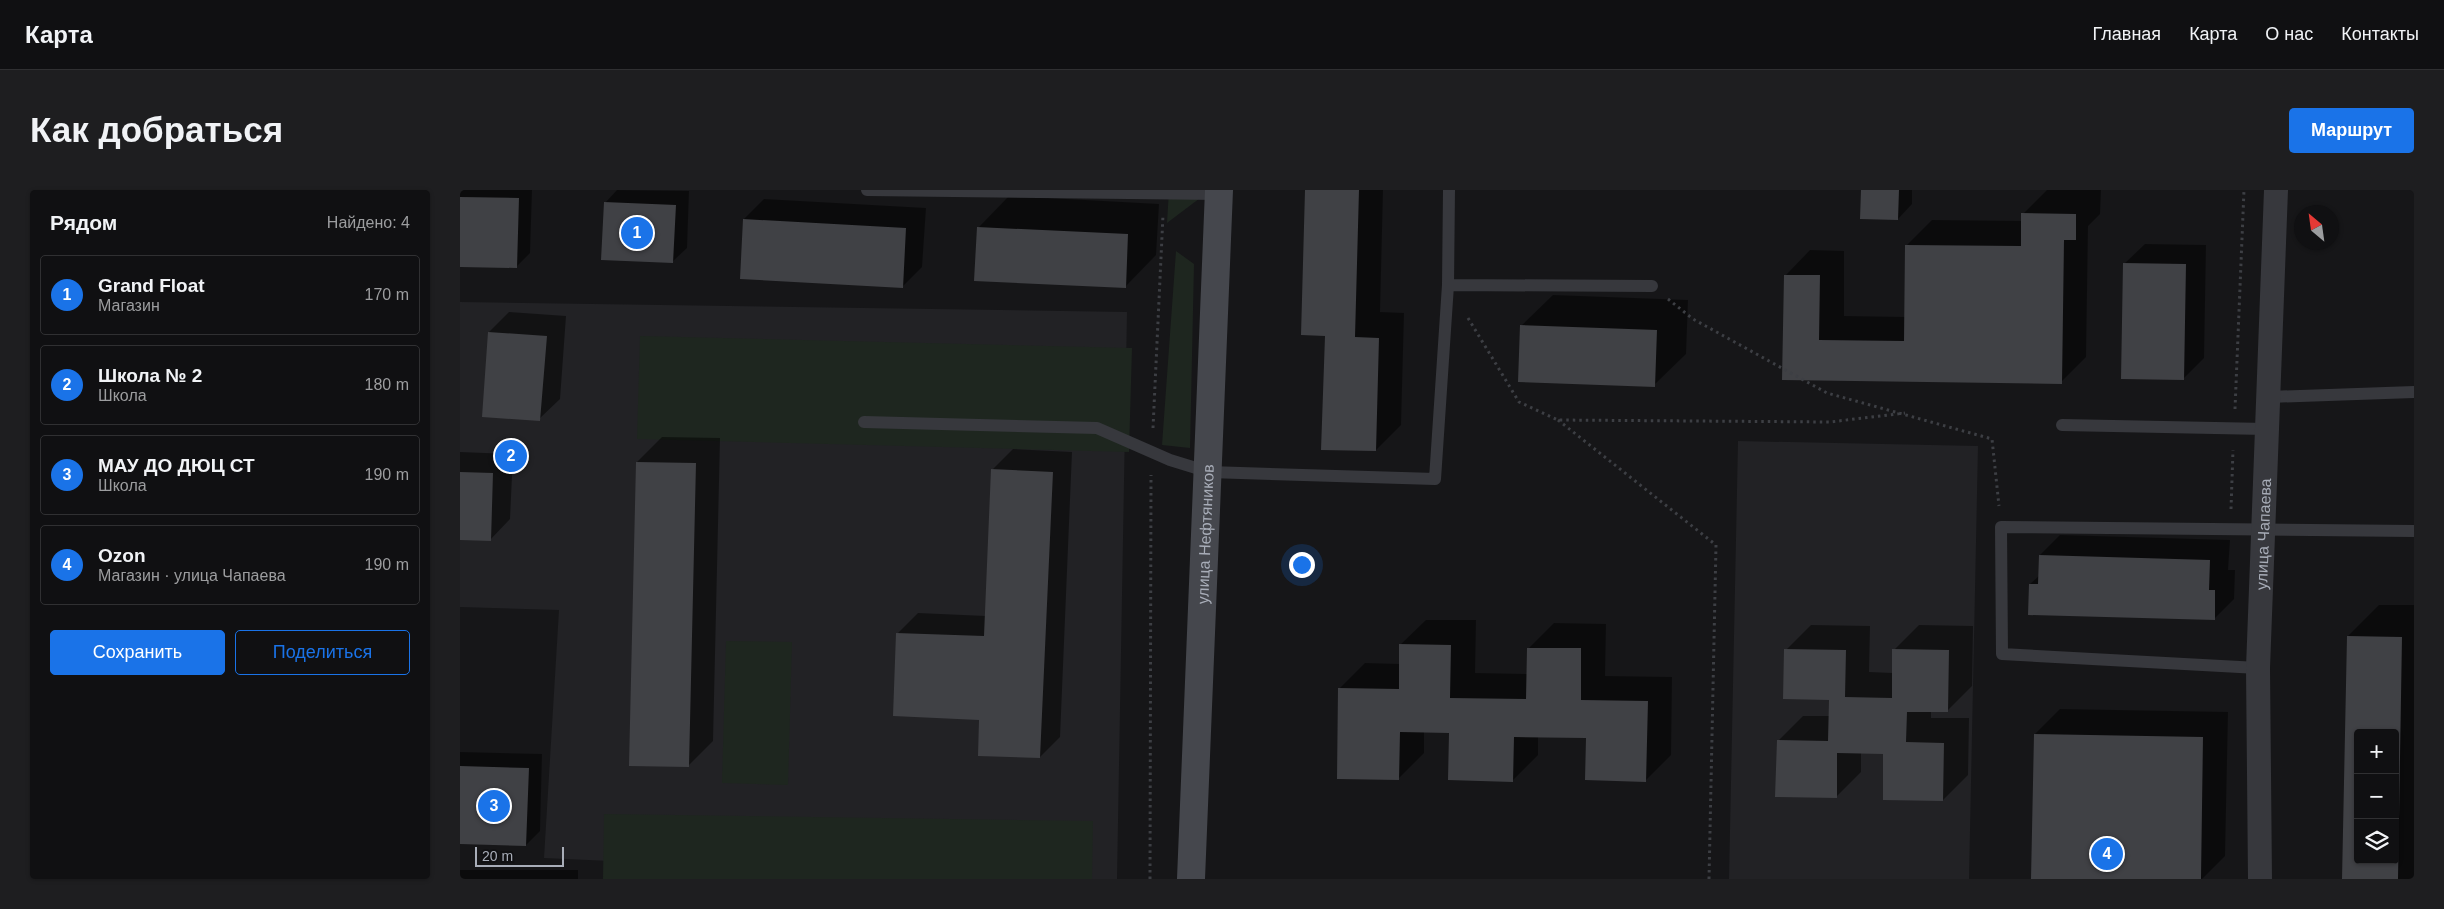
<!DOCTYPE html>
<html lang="ru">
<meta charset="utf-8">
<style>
:root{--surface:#101012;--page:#1e1e20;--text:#f1f3f6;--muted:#9c9d9f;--line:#303032;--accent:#1a73e8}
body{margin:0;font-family:Arial,sans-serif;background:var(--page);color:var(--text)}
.controls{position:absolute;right:15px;bottom:15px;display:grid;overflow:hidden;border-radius:5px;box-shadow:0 1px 4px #0004}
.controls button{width:45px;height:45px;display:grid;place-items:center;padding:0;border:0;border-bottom:1px solid var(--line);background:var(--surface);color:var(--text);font:25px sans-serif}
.compass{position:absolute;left:1834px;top:15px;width:45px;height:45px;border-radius:50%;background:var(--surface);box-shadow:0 1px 4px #0004;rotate:331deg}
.scale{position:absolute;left:15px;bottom:12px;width:89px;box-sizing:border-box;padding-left:5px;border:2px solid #a8adb8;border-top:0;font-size:14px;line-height:18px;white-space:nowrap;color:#a8adb8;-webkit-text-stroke:4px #111113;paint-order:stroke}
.you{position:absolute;left:841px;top:374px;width:18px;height:18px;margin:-12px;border:4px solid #fff;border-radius:50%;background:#1a73e8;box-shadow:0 0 0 8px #1a73e833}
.badge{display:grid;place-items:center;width:32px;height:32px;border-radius:50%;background:var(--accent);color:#fff;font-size:16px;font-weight:700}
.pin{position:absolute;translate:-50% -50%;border:2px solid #fff;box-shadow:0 1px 5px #0006}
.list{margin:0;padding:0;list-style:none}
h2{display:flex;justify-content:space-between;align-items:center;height:65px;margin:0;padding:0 20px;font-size:21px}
h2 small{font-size:16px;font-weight:400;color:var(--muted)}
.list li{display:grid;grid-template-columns:32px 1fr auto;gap:15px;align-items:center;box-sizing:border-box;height:80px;margin:0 10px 10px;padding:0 10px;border:1px solid var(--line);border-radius:5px}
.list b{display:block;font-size:19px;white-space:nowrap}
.list p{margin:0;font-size:16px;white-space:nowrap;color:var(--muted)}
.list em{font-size:16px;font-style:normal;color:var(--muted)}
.actions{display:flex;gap:10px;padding:15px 20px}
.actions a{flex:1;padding:11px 0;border:1px solid var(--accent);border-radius:5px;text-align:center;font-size:18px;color:var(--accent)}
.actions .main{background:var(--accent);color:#fff}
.icon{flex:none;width:28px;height:28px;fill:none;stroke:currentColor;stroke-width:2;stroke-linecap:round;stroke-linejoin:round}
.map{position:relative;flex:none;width:1954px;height:689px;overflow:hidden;border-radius:5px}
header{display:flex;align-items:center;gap:30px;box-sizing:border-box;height:70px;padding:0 25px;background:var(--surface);border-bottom:1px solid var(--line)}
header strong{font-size:24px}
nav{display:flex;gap:28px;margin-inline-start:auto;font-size:18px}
.intro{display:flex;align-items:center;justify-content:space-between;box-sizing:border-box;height:120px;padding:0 30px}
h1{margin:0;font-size:35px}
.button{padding:12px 22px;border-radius:5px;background:var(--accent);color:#fff;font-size:18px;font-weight:700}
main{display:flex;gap:30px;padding:0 30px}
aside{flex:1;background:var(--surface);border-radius:5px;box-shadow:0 1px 4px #0004}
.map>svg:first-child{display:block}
.built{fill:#222225}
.green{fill:#1e261f}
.shadow{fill:#0007;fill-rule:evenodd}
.building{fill:#404145;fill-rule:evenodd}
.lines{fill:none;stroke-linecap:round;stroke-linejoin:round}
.path{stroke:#3d3f44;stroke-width:3;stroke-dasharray:2.5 4;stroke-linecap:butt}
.lane{stroke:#37383d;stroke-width:12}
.street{stroke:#37383d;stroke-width:24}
.secondary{stroke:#45474d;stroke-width:28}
.labels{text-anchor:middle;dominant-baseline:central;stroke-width:5;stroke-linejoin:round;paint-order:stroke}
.street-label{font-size:16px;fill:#a8adb8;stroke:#111113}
</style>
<header>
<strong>Карта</strong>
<nav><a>Главная</a><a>Карта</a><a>О нас</a><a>Контакты</a></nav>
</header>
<div class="intro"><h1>Как добраться</h1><a class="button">Маршрут</a></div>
<main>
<aside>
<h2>Рядом<small>Найдено: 4</small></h2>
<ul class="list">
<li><span class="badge">1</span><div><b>Grand Float</b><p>Магазин</p></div><em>170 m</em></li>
<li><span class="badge">2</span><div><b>Школа № 2</b><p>Школа</p></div><em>180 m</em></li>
<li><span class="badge">3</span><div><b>МАУ ДО ДЮЦ СТ</b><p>Школа</p></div><em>190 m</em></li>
<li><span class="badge">4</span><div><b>Ozon</b><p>Магазин · улица Чапаева</p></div><em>190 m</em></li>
</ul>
<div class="actions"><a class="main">Сохранить</a><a>Поделиться</a></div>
</aside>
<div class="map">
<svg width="1954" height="689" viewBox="0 0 1954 689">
<rect width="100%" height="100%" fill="#161618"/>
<path class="built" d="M0,112L667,122L657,689H550L84,668L99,420L0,417Z
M1278,251L1518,256L1509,689H1269Z"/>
<path class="green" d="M709,0L748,2L707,33Z
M716,61L734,74L730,258L702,255Z
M180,146L672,158L669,262L177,249Z
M266,451L332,452L328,595L262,593Z
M144,624L633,631L632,689H143Z"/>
<path class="shadow" d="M0,0H72L70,63L56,77L0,76Z
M157,0L229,1L227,58L212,72L145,13Z
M846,0H923L920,122L944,123L941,235L916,260L866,144Z
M1402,0H1452V14L1438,29Z
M1587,0H1641L1640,24L1628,36L1626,167L1601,192L1324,189L1325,86L1350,60L1384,61V126L1446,127L1447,55L1472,30L1563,31V24Z
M549,6L699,14L696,65L665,97L518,38Z
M304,9L466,18L462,77L442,97L284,29Z
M1685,54L1746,55L1744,168L1723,189L1664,74Z
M1093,105L1228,110L1226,164L1194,195L1061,136Z
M49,122L106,126L100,209L79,229L29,142Z
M202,247L260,248L253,551L228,576L177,272Z
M553,259L612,262L600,547L580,567L520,529L438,443L458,423L526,426L532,280Z
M0,262L53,264L50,329L30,350L0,349Z
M1600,345L1770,350L1768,380H1775L1774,409L1754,429L1570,394L1580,385V365Z
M1919,415H1954V689H1883L1888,446ZM1898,543H1935V670H1898Z
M966,430H1016L1015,483L1068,484L1069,458L1094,433L1146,434L1145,486L1212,487L1211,565L1186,590L1127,547L1078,546V565L1053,590L990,542H964V563L939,588L880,498L905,473L940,474V455Z
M1351,435L1410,436L1409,482L1433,483L1434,460L1459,435L1513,436L1512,496L1487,521H1471V528H1509L1508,585L1483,610L1425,563H1401V582L1376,607L1318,551L1343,526H1370V509L1326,460Z
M1600,519L1768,522L1765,666L1742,689H1607L1575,544Z
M0,562L82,564L80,641L66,655L0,653Z
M0,680H118V689H0Z"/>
<path class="building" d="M845,0H899L895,147L919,148L916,261L861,260L865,146L841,145Z
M1401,0H1439L1438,30L1400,29Z
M0,7L59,8L57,78L0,77Z
M144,12L216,15L213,73L141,70Z
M1561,23L1616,24V50H1604L1602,194L1322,190L1324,85H1360L1359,150L1444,151L1445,55L1561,56Z
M283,29L446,38L443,98L280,89Z
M517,37L668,44L666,98L514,91Z
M1663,73L1726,74L1724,190L1661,189Z
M1060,135L1197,140L1195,197L1058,192Z
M28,142L87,146L80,231L22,227Z
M176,272L236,273L229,577L169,576Z
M531,279L593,282L580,568L518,566L519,530L433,526L436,443L524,446Z
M0,282L33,283L31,351L0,350Z
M1579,365L1750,370L1749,400H1755V430L1568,425L1569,394H1578Z
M1887,446L1942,447L1938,689H1882ZM1898,543H1935V670H1898Z
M939,454L991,455L990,508L1066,509L1067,458H1121V510L1188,511L1186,592L1125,590L1126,548L1054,547L1053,592L988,590L989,543L940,542L939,590L877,589L878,498L939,499Z
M1324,459L1386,460L1385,507L1432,508V459L1489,460L1488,522H1447L1446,552L1484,553L1483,611L1423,610V564L1377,563V608L1315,607L1317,550L1368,551L1369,510L1323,509Z
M1574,544L1743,547L1741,689H1571Z
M0,576L69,578L66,656L0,654Z"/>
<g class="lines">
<path class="path" d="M1208,109L1233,129L1367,203L1532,249L1539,316
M1008,128L1059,212L1098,230L1370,232L1445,223
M1775,219L1784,0
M1098,230L1256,355L1249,689
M693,238L703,25
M1771,319L1773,260
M690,689L691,285"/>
<path class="lane" d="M407,0L759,4
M988,95L1192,96
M1808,207L1954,202
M404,232L637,238L710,270L749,282L975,289L988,95L989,0
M1602,235L1806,239
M1798,478L1542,464L1541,337L1954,341"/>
<path class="street" id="s1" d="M1800,689L1798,478L1816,0"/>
<path class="secondary" id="s2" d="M731,689L759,0"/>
</g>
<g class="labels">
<g class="street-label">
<text stroke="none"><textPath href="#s1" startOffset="345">улица Чапаева</textPath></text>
<text stroke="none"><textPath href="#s2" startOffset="345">улица Нефтяников</textPath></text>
</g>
</g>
</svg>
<div class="controls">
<button>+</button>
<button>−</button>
<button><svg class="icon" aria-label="layers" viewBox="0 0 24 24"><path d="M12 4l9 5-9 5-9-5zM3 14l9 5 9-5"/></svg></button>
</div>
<svg class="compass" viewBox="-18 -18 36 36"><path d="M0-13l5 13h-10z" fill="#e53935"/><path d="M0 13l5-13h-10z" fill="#9c9d9f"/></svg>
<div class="scale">20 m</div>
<div class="you"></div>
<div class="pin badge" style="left:177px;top:43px">1</div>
<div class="pin badge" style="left:51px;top:266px">2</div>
<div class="pin badge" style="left:34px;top:616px">3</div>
<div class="pin badge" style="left:1647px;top:664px">4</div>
</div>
</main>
